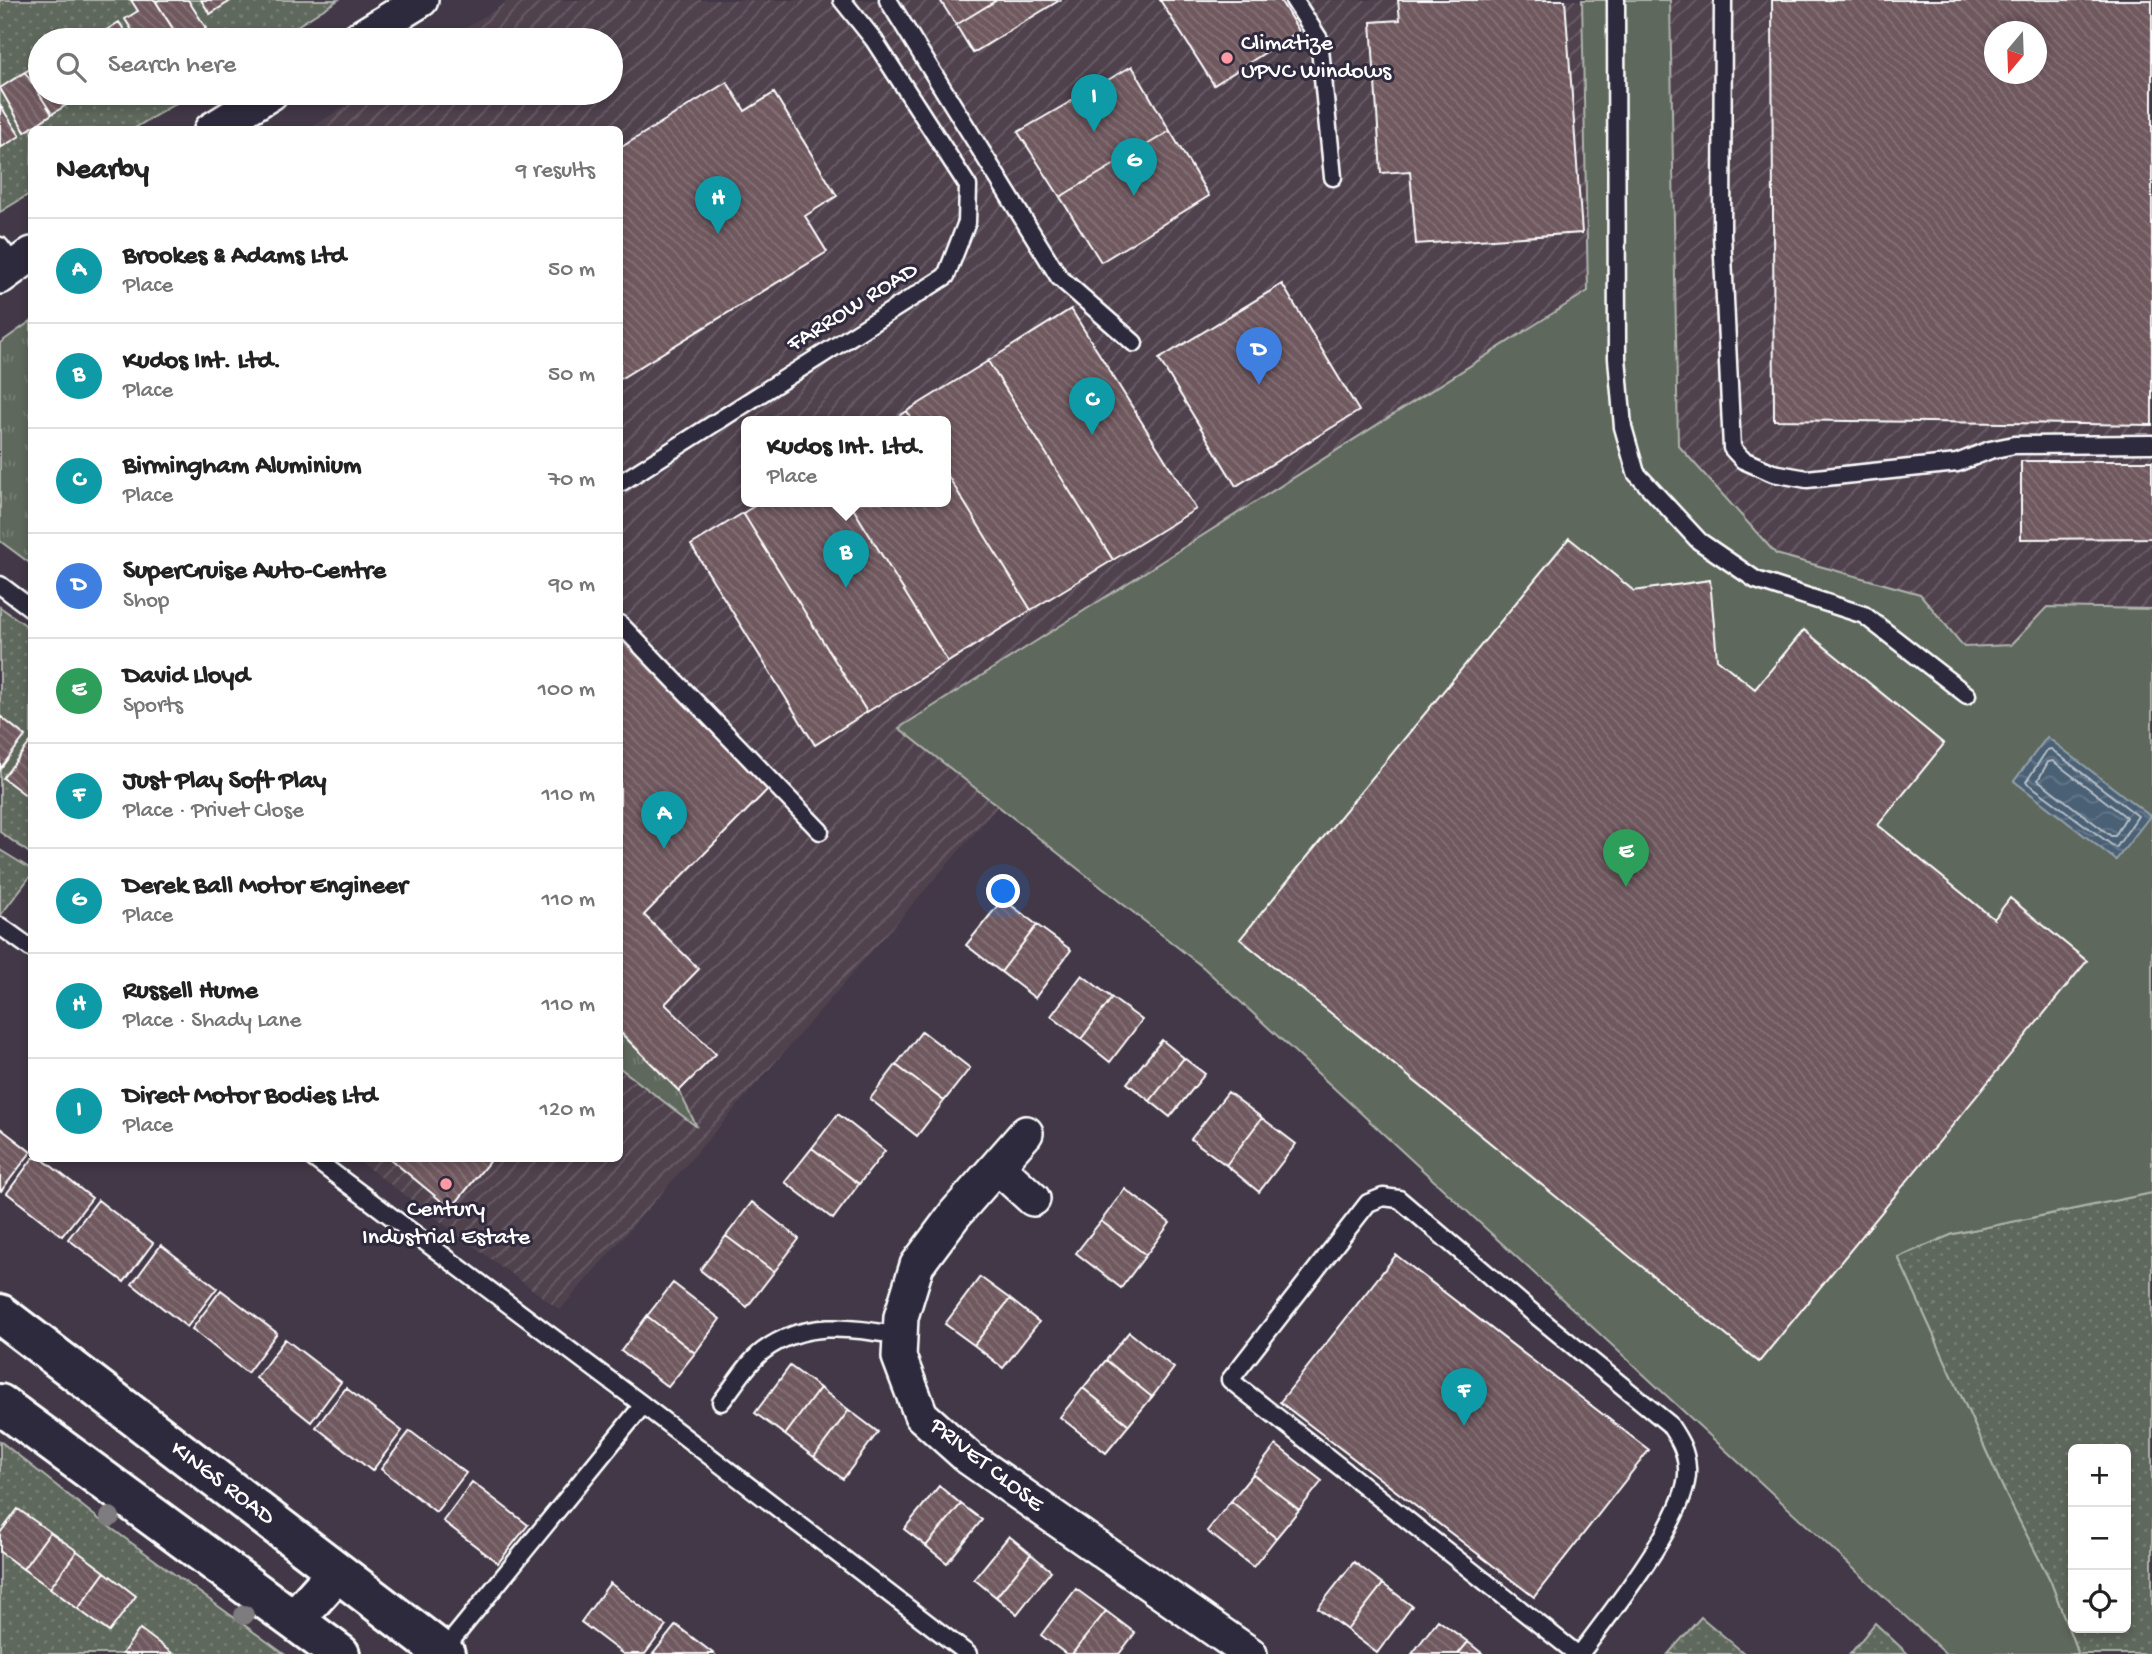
<!DOCTYPE html>
<meta charset="utf-8">
<style>
:root{--surface:#fff;--page:#f6f6f6;--text:#222;--muted:#767676;--line:#e0e0e0;--accent:#111827}
body{margin:0;font-family:"Gochi Hand",sans-serif;background:var(--page);color:var(--text)}
.controls{position:absolute;right:21px;bottom:21px;display:grid;overflow:hidden;border-radius:10px;box-shadow:0 4px 10px #0003}
.controls button{width:63px;height:63px;display:grid;place-items:center;padding:0;border:0;border-bottom:2px solid var(--line);background:var(--surface);color:var(--text);font:35px sans-serif}
.compass{position:absolute;left:1984px;top:21px;width:63px;height:63px;border-radius:50%;background:var(--surface);box-shadow:0 4px 10px #0003;rotate:199deg}
.you{position:absolute;left:1004px;top:892px;width:24px;height:24px;margin:-18px;border:5px solid #fff;border-radius:50%;background:#1a73e8;box-shadow:0 0 0 10px #1a73e833}
.badge{display:grid;place-items:center;width:46px;height:46px;border-radius:50%;background:var(--accent);color:#fff;font-size:23px;font-weight:700}
.pin{position:absolute;translate:-50% -58px;filter:drop-shadow(0 2px 4px #0008)}
.pin::after{content:'';position:absolute;top:37px;width:24px;height:21px;background:inherit;clip-path:polygon(0 0,100% 0,50% 100%)}
.popup{position:absolute;left:741px;top:416px;width:210px;height:91px;box-sizing:border-box;display:grid;place-content:center;border-radius:10px;background:var(--surface);filter:drop-shadow(0 2px 5px #0005);font-size:23px;white-space:nowrap;color:var(--muted)}
.popup b{font-size:26px;color:var(--text)}
.popup::after{content:'';position:absolute;left:50%;top:100%;margin-left:-14px;border:14px solid transparent;border-top-color:var(--surface)}
.list{margin:0;padding:0;list-style:none}
h2{display:flex;justify-content:space-between;align-items:center;height:91px;margin:0;padding:0 28px;font-size:30px}
h2 small{font-size:23px;font-weight:400;color:var(--muted)}
.list li{display:grid;grid-template-columns:46px 1fr auto;gap:21px;align-items:center;box-sizing:border-box;height:105px;padding:0 28px;border-top:2px solid var(--line)}
.list b{display:block;font-size:26px;white-space:nowrap}
.list p{margin:0;font-size:23px;white-space:nowrap;color:var(--muted)}
.list em{font-size:23px;font-style:normal;color:var(--muted)}
.icon{flex:none;width:38px;height:38px;fill:none;stroke:currentColor;stroke-width:2;stroke-linecap:round;stroke-linejoin:round}
.map{position:relative;flex:none;width:2152px;height:1654px;overflow:hidden}
.search{position:absolute;background:var(--surface);box-shadow:0 4px 10px #0003;left:28px;top:28px;width:595px;height:77px;display:flex;align-items:center;gap:18px;box-sizing:border-box;padding:0 24px;border-radius:38px;color:var(--muted);font-size:26px}
.panel{position:absolute;background:var(--surface);box-shadow:0 4px 10px #0003;left:28px;top:126px;width:595px;height:1036px;border-radius:10px}
.map>svg:first-child{display:block}
.industrial{fill:url(#industrial-furrows);fill-rule:evenodd}
.grass{fill:url(#grass-tufts);stroke:#afb4ad;stroke-width:2}
.park{fill:url(#park-dots);stroke:#afb4ad;stroke-width:2;fill-rule:evenodd}
.pitch{fill:#5f685b;stroke:#afb4ad;stroke-width:2}
.water{fill:url(#water-waves);stroke:#92a0ac;stroke-width:2}
.lines{fill:none;stroke-linecap:round;stroke-linejoin:round}
.shore{stroke:#b7bfc8;stroke-width:2}
.building{fill:url(#building-back-hatch);stroke:#fff;stroke-width:2;fill-rule:evenodd}
.lane-casing{stroke:#fff;stroke-width:21}
.street-casing{stroke:#fff;stroke-width:38}
.secondary-casing{stroke:#fff;stroke-width:44}
.lane{stroke:#2f2a3d;stroke-width:16}
.street{stroke:#2f2a3d;stroke-width:33}
.secondary{stroke:#2f2a3d;stroke-width:38}
.tree{fill:#7e7c7f}
.poi-dot{fill:#ff9aa2;stroke:#2f2a3d;stroke-width:2.5}
.labels{text-anchor:middle;dominant-baseline:central;stroke-width:6;stroke-linejoin:round;paint-order:stroke}
.poi-label{font-size:24px;fill:#fff;stroke:#2f2a3d;text-anchor:start}
.street-label{font-size:24px;fill:#fff;stroke:#2f2a3d}
</style>
<div class="map">
<svg width="2152" height="1654" viewBox="0 0 2152 1654">
<defs>
<pattern id="industrial-furrows" width="10" height="10" patternUnits="userSpaceOnUse" patternTransform="scale(1.75)"><rect width="10" height="10" fill="#50424e"/><path d="M-1 1l2-2M0 10L10 0M9 11l2-2" fill="none" stroke="#6a5e69"/></pattern>
<pattern id="grass-tufts" width="24" height="20" patternUnits="userSpaceOnUse" patternTransform="scale(1.75)"><rect width="24" height="20" fill="#5f685b"/><path d="M3 7l-1-3M5 7V3M7 7l1-3M15 17l-1-3M17 17v-4M19 17l1-3" fill="none" stroke="#777f74"/></pattern>
<pattern id="park-dots" width="8" height="8" patternUnits="userSpaceOnUse" patternTransform="scale(1.75)"><rect width="8" height="8" fill="#5f685b"/><path d="M2 2h.1M6 6h.1" fill="none" stroke="#777f74" stroke-width="1.8" stroke-linecap="round"/></pattern>
<pattern id="water-waves" width="16" height="10" patternUnits="userSpaceOnUse" patternTransform="scale(1.75)"><rect width="16" height="10" fill="#4a6075"/><path d="M0 5q4-4 8 0t8 0" fill="none" stroke="#65788a"/></pattern>
<pattern id="building-back-hatch" width="6" height="6" patternUnits="userSpaceOnUse" patternTransform="scale(1.75)"><rect width="6" height="6" fill="#6f595f"/><path d="M-1 5l2 2M0 0l6 6M5-1l2 2" fill="none" stroke="#857277"/></pattern>
</defs>
<rect width="100%" height="100%" fill="#423847"/>
<filter id="ink" filterUnits="userSpaceOnUse"><feTurbulence type="fractalNoise" baseFrequency=".0143" numOctaves="2"/><feDisplacementMap in="SourceGraphic" scale="14" xChannelSelector="R" yChannelSelector="G"/><feConvolveMatrix kernelMatrix="1 2 1 2 8 2 1 2 1" color-interpolation-filters="sRGB"/></filter>
<g filter="url(#ink)">
<path class="industrial" d="M510,0H1582L1588,291L899,728L998,806L560,1310L356,1159L620,1158V130H308L365,93H611V40H447ZM746,422H946V502H746Z
M1670,0H2152V609L2047,607L2011,645L1964,647L1920,594L1776,554L1678,445ZM1994,32H2036V74H1994Z"/>
<path class="grass" d="M31,321V564L0,541V343Z
M620,1032L679,1091L697,1127L620,1068Z"/>
<path class="park" d="M0,0H338L275,40H40V93H193L133,129L32,130L31,193L0,212Z
M0,607L31,629V854L0,832Z
M0,850L31,869L32,874L0,916Z
M2152,1193V1654H2078L2050,1580L2007,1497L1898,1257L1953,1234ZM2073,1449H2126V1628H2073Z
M0,1441L100,1520L284,1654H0Z
M1701,1617L1745,1654H1668Z
M1875,1623L1908,1654H1850Z"/>
<path class="pitch" d="M1582,0H1670L1678,445L1776,554L1920,594L1964,647L2011,645L2047,607L2152,609V1193L1953,1234L1898,1257L2007,1497L2050,1580L2078,1654H1946L1204,968L899,728L1588,291Z"/>
<path class="water" d="M2047,737L2150,816L2116,860L2014,781Z"/>
<g class="lines">
<path class="shore" d="M2051,749L2138,816L2116,848L2026,782L2047,750Z
M2053,761L2126,817L2115,836H2111L2038,780L2048,762Z"/>
</g>
<path class="building" d="M131,0H155L180,40H138L125,19L138,11Z
M159,0H188L206,28L187,40H180L156,2Z
M201,0H232L210,14Z
M940,0H997L956,25Z
M997,0H1060L973,53L956,25Z
M1160,0H1280L1299,31L1214,85Z
M1398,0H1565L1582,233L1416,244L1410,171L1381,173L1371,22L1400,20Z
M1772,0H2152V425L1774,420ZM1994,32H2036V74H1994Z
M119,22L131,40H92V39Z
M40,63V93H76L79,97L52,114L25,72Z
M1132,66L1170,131L1060,197L1018,132Z
M25,72L52,114L25,132L0,88Z
M727,82L745,111L774,93L837,196L805,216L827,252L620,379V148Z
M0,105L20,136L0,148Z
M1170,131L1209,196L1101,262L1060,197Z
M1282,284L1359,411L1236,486L1159,359Z
M1071,309L1196,509L1113,560L988,361Z
M988,361L1113,560L1031,610L946,473V422H914L907,411Z
M907,411L914,422H889Z
M2021,461H2152V538L2021,539Z
M946,473L1031,610L948,662L849,502H946Z
M761,502H849L948,662L867,712L743,513Z
M743,513L867,712L815,745L691,545Z
M1569,538L1634,591L1710,580L1717,659L1755,689L1804,630L1944,744L1878,825L1994,919L2010,898L2087,961L1759,1362L1240,939Z
M620,634L773,784L644,915L699,969L665,1004L716,1054L679,1091L620,1032Z
M0,716L25,736L0,769Z
M32,740V798L31,799L3,778Z
M1003,899L1037,925L1001,972L966,945Z
M1037,925L1071,950L1035,998L1001,972Z
M1082,975L1112,998L1081,1039L1051,1016Z
M1112,998L1142,1020L1110,1062L1081,1039Z
M922,1031L970,1068L944,1101L896,1065Z
M1162,1040L1184,1058L1150,1101L1127,1083Z
M1184,1058L1205,1074L1170,1117L1150,1101Z
M896,1065L944,1101L917,1136L870,1099Z
M1228,1092L1262,1118L1226,1165L1191,1139Z
M838,1114L885,1151L859,1184L812,1148Z
M1262,1118L1296,1144L1259,1192L1226,1165Z
M0,1128L31,1152L1,1191L0,1190Z
M812,1148L859,1184L833,1219L785,1182Z
M33,1158H41L92,1198L62,1236L7,1193Z
M389,1158H492L451,1209Z
M1125,1189L1170,1223L1146,1255L1101,1221Z
M98,1200L153,1243L124,1282L68,1239Z
M752,1202L799,1239L774,1272L726,1236Z
M1101,1221L1146,1255L1121,1288L1076,1253Z
M726,1236L774,1272L747,1307L700,1270Z
M161,1245L217,1288L187,1327L132,1284Z
M1396,1255L1649,1450L1534,1597L1280,1402Z
M980,1277L1010,1299L974,1345L945,1324Z
M673,1283L720,1319L695,1353L647,1316Z
M221,1290L277,1333L247,1373L192,1329Z
M1010,1299L1039,1322L1003,1368L974,1345Z
M647,1316L695,1353L668,1387L621,1351Z
M1129,1332L1174,1368L1152,1397L1106,1360Z
M285,1339L341,1382L311,1422L256,1378Z
M1106,1360L1152,1397L1129,1425L1083,1388Z
M790,1366L820,1388L785,1435L755,1413Z
M346,1388L402,1431L372,1471L316,1427Z
M820,1388L849,1410L814,1457L785,1435Z
M1083,1388L1129,1425L1106,1453L1060,1417Z
M849,1410L878,1432L843,1479L814,1457Z
M410,1431L466,1473L436,1512L381,1469Z
M1276,1445L1322,1481L1299,1510L1253,1474Z
M1253,1474L1299,1510L1276,1538L1231,1501Z
M472,1482L528,1525L498,1563L443,1521Z
M939,1486L961,1504L926,1546L904,1529Z
M1231,1501L1276,1538L1253,1567L1207,1531Z
M961,1504L982,1520L947,1563L926,1546Z
M18,1509L50,1532L23,1569L0,1552V1533Z
M50,1532L77,1551L50,1588L23,1569Z
M1009,1536L1031,1554L996,1597L974,1579Z
M77,1551L105,1572L78,1609L50,1588Z
M1031,1554L1051,1571L1017,1614L996,1597Z
M1354,1562L1383,1584L1347,1630L1318,1608Z
M105,1572L136,1596L109,1632L78,1609Z
M610,1583L666,1626L645,1654H623L581,1622Z
M1383,1584L1412,1606L1377,1653L1347,1630Z
M1076,1589L1106,1611L1072,1654H1066L1041,1635Z
M1106,1611L1135,1633L1119,1654H1072Z
M1438,1620L1468,1642L1458,1654H1412Z
M676,1625L714,1654H653Z
M140,1629L172,1653L171,1654H122Z
M1468,1642L1483,1654H1458Z"/>
<g class="lines">
<g class="lane-casing">
<path id="lane" d="M888,0L1059,277L1134,343
M1294,0L1319,39L1333,177
M1616,0L1617,358L1623,427L1636,473L1699,541L1756,580L1864,615L1967,695
M1723,0L1722,235L1732,448L1743,460L1773,473L1807,479L1957,463L1990,450L2014,445L2152,444
M0,246L16,267
M622,482L946,276L967,222L968,186L874,40L842,0
M0,585L32,609
M620,624L820,831
M0,926L32,949
M313,1158L643,1405
M721,1402C734,1386 747,1363 763,1351C806,1319 852,1328 900,1336
M442,1652L643,1405L968,1654
M1577,1654L1230,1380L1368,1203L1383,1197L1399,1199L1533,1313L1669,1424C1679,1439 1686,1450 1687,1468C1691,1514 1609,1615 1580,1654"/>
</g>
<g class="street-casing">
<path id="street" d="M356,40L421,0
M211,130L271,93
M0,277L32,254
M1026,1133L955,1214L917,1265L901,1317L899,1357L921,1415L969,1458L1250,1654
M998,1167L1033,1199"/>
</g>
<g class="secondary-casing">
<path id="secondary" d="M0,1314L445,1654
M0,1404L340,1654
M294,1620L337,1572"/>
</g>
<use href="#lane" class="lane"/>
<use href="#street" class="street"/>
<use href="#secondary" class="secondary"/>
</g>
<g class="tree">
<circle cx="110" cy="1517" r="10"/>
<circle cx="244" cy="1615" r="10"/>
</g>
</g>
<g class="poi-dot">
<circle cx="1227" cy="58" r="7"/>
<circle cx="446" cy="1184" r="7"/>
</g>
<g class="labels">
<g class="poi-label">
<text x="1241" y="44">Climatize<tspan x="1241" dy="28">UPVC Windows</tspan></text>
<text x="446" y="1210" text-anchor="middle">Century<tspan x="446" dy="28">Industrial Estate</tspan></text>
</g>
<g class="street-label">
<text transform="translate(853 308) rotate(-32)">FARROW ROAD</text>
<text transform="translate(986 1466) rotate(38)">PRIVET CLOSE</text>
<text transform="translate(222 1484) rotate(37)">KINGS ROAD</text>
</g>
</g>
</svg>
<div class="controls">
<button>+</button>
<button>−</button>
<button><svg class="icon" aria-label="locate" viewBox="0 0 24 24"><circle cx="12" cy="12" r="6"/><path d="M12 2v4M12 18v4M2 12h4M18 12h4"/></svg></button>
</div>
<svg class="compass" viewBox="-18 -18 36 36"><path d="M0-13l5 13h-10z" fill="#e53935"/><path d="M0 13l5-13h-10z" fill="#767676"/></svg>
<div class="you"></div>
<div class="pin badge" style="left:664px;top:849px;background:#0f9aa8">A</div>
<div class="pin badge" style="left:846px;top:588px;background:#0f9aa8">B</div>
<div class="popup"><b>Kudos Int. Ltd.</b>Place</div>
<div class="pin badge" style="left:1092px;top:435px;background:#0f9aa8">C</div>
<div class="pin badge" style="left:1259px;top:385px;background:#3f7fe0">D</div>
<div class="pin badge" style="left:1626px;top:887px;background:#2e9e5b">E</div>
<div class="pin badge" style="left:1464px;top:1426px;background:#0f9aa8">F</div>
<div class="pin badge" style="left:1134px;top:196px;background:#0f9aa8">G</div>
<div class="pin badge" style="left:718px;top:234px;background:#0f9aa8">H</div>
<div class="pin badge" style="left:1094px;top:132px;background:#0f9aa8">I</div>
<div class="search"><svg class="icon" aria-label="search" viewBox="0 0 24 24"><circle cx="10" cy="10" r="6"/><path d="M15 15l6 6"/></svg>Search here</div>
<section class="panel">
<h2>Nearby<small>9 results</small></h2>
<ul class="list">
<li><span class="badge" style="background:#0f9aa8">A</span><div><b>Brookes &amp; Adams Ltd</b><p>Place</p></div><em>50 m</em></li>
<li><span class="badge" style="background:#0f9aa8">B</span><div><b>Kudos Int. Ltd.</b><p>Place</p></div><em>50 m</em></li>
<li><span class="badge" style="background:#0f9aa8">C</span><div><b>Birmingham Aluminium</b><p>Place</p></div><em>70 m</em></li>
<li><span class="badge" style="background:#3f7fe0">D</span><div><b>SuperCruise Auto-Centre</b><p>Shop</p></div><em>90 m</em></li>
<li><span class="badge" style="background:#2e9e5b">E</span><div><b>David Lloyd</b><p>Sports</p></div><em>100 m</em></li>
<li><span class="badge" style="background:#0f9aa8">F</span><div><b>Just Play Soft Play</b><p>Place · Privet Close</p></div><em>110 m</em></li>
<li><span class="badge" style="background:#0f9aa8">G</span><div><b>Derek Ball Motor Engineer</b><p>Place</p></div><em>110 m</em></li>
<li><span class="badge" style="background:#0f9aa8">H</span><div><b>Russell Hume</b><p>Place · Shady Lane</p></div><em>110 m</em></li>
<li><span class="badge" style="background:#0f9aa8">I</span><div><b>Direct Motor Bodies Ltd</b><p>Place</p></div><em>120 m</em></li>
</ul>
</section>
</div>
